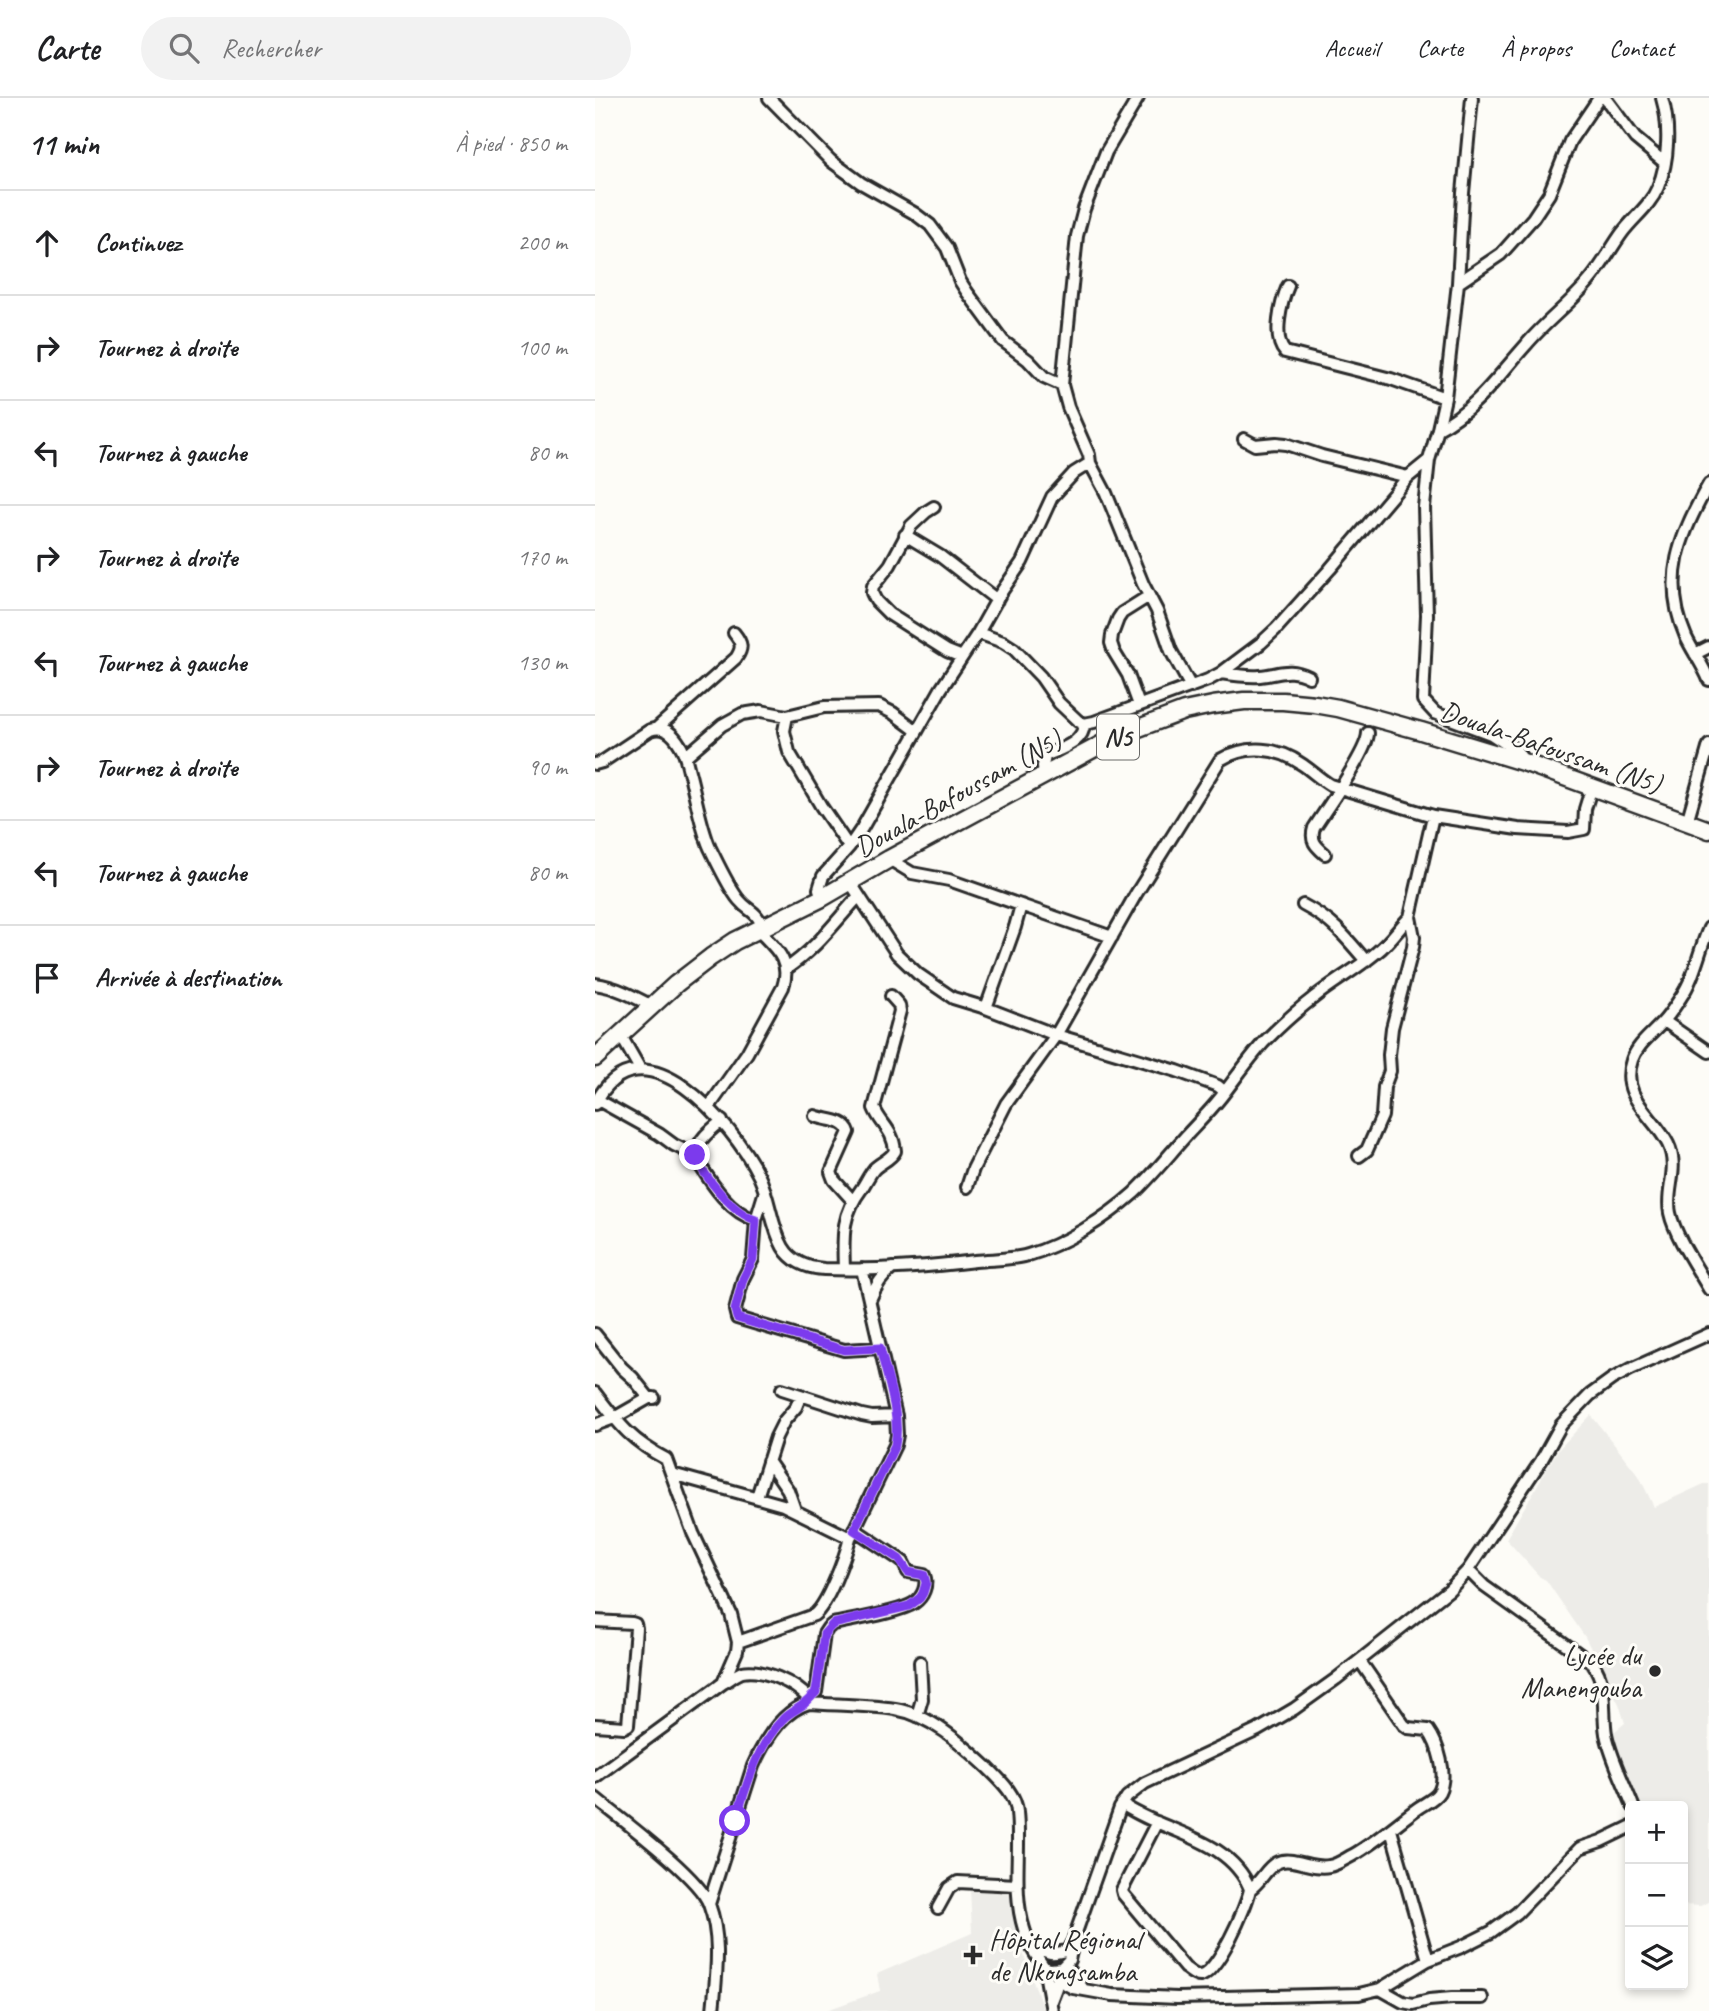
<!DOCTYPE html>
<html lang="fr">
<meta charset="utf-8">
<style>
:root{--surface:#fff;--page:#f2f2f2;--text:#202124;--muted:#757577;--line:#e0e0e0}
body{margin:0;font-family:Caveat,sans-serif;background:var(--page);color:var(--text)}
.controls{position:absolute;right:21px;bottom:21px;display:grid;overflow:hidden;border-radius:7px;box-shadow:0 4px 10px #0003}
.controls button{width:63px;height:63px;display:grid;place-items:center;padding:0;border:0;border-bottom:2px solid var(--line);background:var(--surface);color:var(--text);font:35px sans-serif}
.stop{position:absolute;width:21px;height:21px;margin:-16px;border:5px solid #7c3aed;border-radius:50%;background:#fff}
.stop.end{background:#7c3aed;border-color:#fff;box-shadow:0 2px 7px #0008}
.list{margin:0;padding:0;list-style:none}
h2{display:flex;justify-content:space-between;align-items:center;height:91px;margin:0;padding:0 28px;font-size:30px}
h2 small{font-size:23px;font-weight:400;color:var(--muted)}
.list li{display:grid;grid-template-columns:46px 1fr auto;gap:21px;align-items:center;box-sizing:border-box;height:105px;padding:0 28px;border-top:2px solid var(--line)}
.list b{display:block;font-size:26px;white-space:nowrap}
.list em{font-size:23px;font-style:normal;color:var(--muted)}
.icon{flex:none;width:38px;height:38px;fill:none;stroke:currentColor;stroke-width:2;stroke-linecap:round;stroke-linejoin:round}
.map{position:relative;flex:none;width:1114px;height:1913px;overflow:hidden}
header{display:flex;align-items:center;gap:42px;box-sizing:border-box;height:98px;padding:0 35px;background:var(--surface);border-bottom:2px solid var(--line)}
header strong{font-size:33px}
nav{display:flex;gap:38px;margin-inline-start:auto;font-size:24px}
.search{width:490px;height:63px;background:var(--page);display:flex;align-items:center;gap:18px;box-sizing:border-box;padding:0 24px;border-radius:38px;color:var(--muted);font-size:26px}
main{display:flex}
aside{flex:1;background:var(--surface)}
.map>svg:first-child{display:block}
.built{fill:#edece8}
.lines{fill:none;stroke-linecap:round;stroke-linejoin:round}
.minor-casing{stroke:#2b2b2b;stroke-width:16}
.highway-casing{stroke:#2b2b2b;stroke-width:21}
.minor{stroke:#fdfcf7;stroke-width:10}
.highway{stroke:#fdfcf7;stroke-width:16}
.route{stroke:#7c3aed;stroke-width:9}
.poi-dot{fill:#2b2b2b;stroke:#fdfcf7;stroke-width:2.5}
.labels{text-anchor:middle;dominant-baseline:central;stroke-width:6;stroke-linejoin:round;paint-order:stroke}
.shield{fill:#fdfcf7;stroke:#6a6a68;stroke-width:2}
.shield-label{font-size:26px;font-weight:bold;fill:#2b2b2b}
.street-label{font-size:28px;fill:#2b2b2b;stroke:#fdfcf7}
.poi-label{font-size:28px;fill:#2b2b2b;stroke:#fdfcf7;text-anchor:end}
</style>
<header>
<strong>Carte</strong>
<div class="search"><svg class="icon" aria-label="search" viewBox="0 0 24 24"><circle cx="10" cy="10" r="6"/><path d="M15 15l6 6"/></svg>Rechercher</div>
<nav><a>Accueil</a><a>Carte</a><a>À propos</a><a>Contact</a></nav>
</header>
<main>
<aside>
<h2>11 min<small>À pied · 850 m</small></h2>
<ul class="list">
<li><svg class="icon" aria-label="ahead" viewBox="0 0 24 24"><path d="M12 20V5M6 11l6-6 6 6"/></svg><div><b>Continuez</b></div><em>200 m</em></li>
<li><svg class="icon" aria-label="right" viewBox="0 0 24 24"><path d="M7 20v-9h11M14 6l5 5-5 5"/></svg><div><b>Tournez à droite</b></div><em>100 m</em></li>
<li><svg class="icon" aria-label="left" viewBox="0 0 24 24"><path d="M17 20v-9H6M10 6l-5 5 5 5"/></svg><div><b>Tournez à gauche</b></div><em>80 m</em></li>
<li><svg class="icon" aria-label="right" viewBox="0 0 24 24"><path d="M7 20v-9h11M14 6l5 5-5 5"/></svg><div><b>Tournez à droite</b></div><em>170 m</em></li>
<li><svg class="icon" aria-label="left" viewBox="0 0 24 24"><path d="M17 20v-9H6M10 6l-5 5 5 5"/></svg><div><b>Tournez à gauche</b></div><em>130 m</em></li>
<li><svg class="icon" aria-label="right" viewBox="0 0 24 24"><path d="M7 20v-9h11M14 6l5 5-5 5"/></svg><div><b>Tournez à droite</b></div><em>90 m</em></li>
<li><svg class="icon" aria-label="left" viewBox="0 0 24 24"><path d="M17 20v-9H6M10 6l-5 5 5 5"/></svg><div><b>Tournez à gauche</b></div><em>80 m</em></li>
<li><svg class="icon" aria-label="arrive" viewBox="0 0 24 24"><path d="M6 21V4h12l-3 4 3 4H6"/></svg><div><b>Arrivée à destination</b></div></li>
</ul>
</aside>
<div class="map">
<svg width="1114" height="1913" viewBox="0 0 1114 1913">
<rect width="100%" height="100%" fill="#fdfcf7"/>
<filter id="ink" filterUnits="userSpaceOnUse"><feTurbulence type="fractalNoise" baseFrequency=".0143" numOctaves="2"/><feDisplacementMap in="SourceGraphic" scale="14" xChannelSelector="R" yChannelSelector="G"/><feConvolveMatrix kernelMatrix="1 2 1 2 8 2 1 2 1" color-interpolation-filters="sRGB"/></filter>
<g filter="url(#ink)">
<path class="built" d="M996,1317L1044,1378L1059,1409L1109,1386H1114V1804L1105,1808L1088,1807V1708H1043L1015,1637L1030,1625L1024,1606L990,1539L951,1482L945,1479L911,1441L963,1352Z
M375,1790L422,1793V1838L449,1913H229L285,1893L282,1876L377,1835Z"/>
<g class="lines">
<g class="minor-casing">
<path id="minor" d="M174,0L236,63L266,85L319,115L335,127L352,150L365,183L372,194L408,243L433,262L449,279L467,287
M877,0L868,95L863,185L850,300L843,331L834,362L829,409L832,517L828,602L840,615L896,636L922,653L930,665
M1010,0L1040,40L1070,65
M863,185L906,156L938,120L954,96L975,43L1004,0
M693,188C686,204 677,240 690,254L796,281L850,300
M843,331C880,312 904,277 931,247C950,224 975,206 994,183C1007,168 1016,150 1027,135C1039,119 1055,108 1063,89C1074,63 1075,27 1067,0
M649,341L660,347L681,345L691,346L727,358L813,379
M495,365L511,395L548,486L562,513L576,553L596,589
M1114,386C1085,436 1066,482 1091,539C1098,554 1108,567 1114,582
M339,409L331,414L316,428L295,467L278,488L277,495L281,503L294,516L352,553L367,559
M310,437L345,458L402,502
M383,535L408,544L419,551L446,579L464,605L483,623L489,626L499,624L613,582L626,575L666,545L681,531L735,471L813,379L834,362
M1100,556L1114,549
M626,575C639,577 652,579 665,578C686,576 693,569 714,579
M544,607L533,577L519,554L516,545L517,537L523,521L527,515L554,498
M192,618L189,633L194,654L226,708L254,749
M63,629L141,560C148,550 147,545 139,535
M91,658L127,627L147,616L166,613L192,618L229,609L284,608L298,615L322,633
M0,666L7,664L55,632C69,627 78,635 85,647C91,656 92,667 95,677C101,700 106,730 115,750C122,764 134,790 144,802C155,815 159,810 168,829
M449,679L448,668L450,658C465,651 489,645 489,626
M1092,724L1114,647
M730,756C721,748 715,743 719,730C731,711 773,653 773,635
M294,761L317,775L354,782L517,839
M255,784L302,856L323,876L358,900L391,910L461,937L582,973L623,988L630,994
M227,800L224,791L228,778L254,749L267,730L346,591L383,535L405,496L427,464L457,399L479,375L495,365L494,357L473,309L467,287L482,138L489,111L511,54L543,0
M708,807C737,822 750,838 771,863
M1114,830C1104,852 1100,879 1086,899C1080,908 1074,918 1067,925C1056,937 1042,947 1037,962C1024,999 1059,1018 1073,1046C1085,1071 1070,1092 1075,1115C1080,1138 1102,1170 1114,1191
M191,871C222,850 239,825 264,798
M0,886C21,889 38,898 57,908
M391,910L420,829L426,807
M1069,923L1114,954
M25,936L45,971
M3,1002L64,1036L79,1047L100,1057
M0,1006C46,917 139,1027 164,1078C175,1101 176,1128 188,1149C197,1164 213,1170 229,1171C279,1173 330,1169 380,1163C397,1161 416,1162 433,1157C469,1147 511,1120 539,1095C557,1078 573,1058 590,1039C602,1026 615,1013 626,999C640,981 653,962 669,944C684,929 700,914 717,901C738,884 762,871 782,854C795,844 804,830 815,819
M114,1009L152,955L188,889C197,862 180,850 163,832
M220,1018C232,1023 250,1021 254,1034L236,1074L239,1082L258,1103
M127,1023C113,1034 97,1046 103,1064C117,1086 135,1115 161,1122
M764,1058L772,1052L787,1018L789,989L795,973L794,957L797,930L818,849L819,839L815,819L838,718
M372,1089L378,1071L411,1006L461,937L541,796L625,662C652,646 683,649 708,667C718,674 725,681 735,687L838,718L923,731L973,734L989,731L990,711L997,688
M170,1093L161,1122L158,1161L148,1181L140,1212L142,1220L249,1252L285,1250
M249,1171C248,1138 246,1118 267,1090C271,1084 274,1077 279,1071C286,1064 295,1062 300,1053C298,1031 286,1027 279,1010L305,913L304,907L296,898
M275,1202C280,1189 286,1178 298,1170
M0,1236L27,1270L38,1280L54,1300
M187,1291L267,1317L277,1319L301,1318
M0,1295C24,1326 35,1342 71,1361L98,1435L136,1516L143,1544L142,1553L128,1585L0,1679
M0,1327L19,1320L54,1300H59
M173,1363L193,1392L200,1412
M77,1376L188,1407L255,1440C250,1459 233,1506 219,1517L143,1544
M162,1399L181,1339L189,1323L201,1309L206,1297
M256,1438L300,1347L302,1337L301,1318L267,1171
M873,1472L889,1488L998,1566C1013,1587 1007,1612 1011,1636C1016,1660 1029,1685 1038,1708
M0,1523L37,1525L40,1526L41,1530L33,1627L29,1629L0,1627
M128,1585C134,1582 141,1576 147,1574C168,1570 200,1585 213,1600L210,1606
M213,1600L221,1594L229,1536L233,1530L238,1526C256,1522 306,1514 319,1505C328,1499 333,1487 329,1477L313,1474L308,1464L304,1461L259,1431
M322,1618L327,1601L325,1564
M0,1700C26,1721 104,1779 114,1806C127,1841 121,1878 118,1913
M527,1706C568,1735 634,1739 655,1791C652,1808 622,1876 605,1878C599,1878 595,1873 590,1870L528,1796L527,1792L562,1724
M796,1732L833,1862
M655,1791C666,1784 671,1770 681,1765C697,1757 716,1772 734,1768C742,1767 750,1761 758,1757C782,1743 801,1726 823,1710C830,1705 840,1701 844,1694C853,1677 843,1646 833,1632L813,1630L809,1627L765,1563
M114,1806L158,1668C169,1643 186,1613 214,1605C242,1607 272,1607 300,1611C336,1617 367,1646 393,1670C405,1682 421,1696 422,1714C426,1753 417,1793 429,1831C432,1843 441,1858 449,1869L455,1871L466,1870L474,1862L479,1840L525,1710L532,1699L550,1685L663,1632L699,1611L741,1581L854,1492L873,1472L946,1363L966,1327L995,1297L1017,1281L1036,1271L1114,1236
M343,1810L354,1790L363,1784L422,1787V1782
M437,1844C452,1856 455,1858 473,1852L478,1843
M470,1867L489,1892
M449,1869L457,1913
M462,1878L467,1884L478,1890L517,1897L582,1900L764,1896L785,1891L833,1862L866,1849L896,1834L922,1815L985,1750L1006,1743L1035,1729
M785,1891L808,1904L818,1906L834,1902L857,1900H887
M456,1903L461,1890L462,1875"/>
</g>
<g class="highway-casing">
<path id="highway" d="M0,960L81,886L116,859L140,843L227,800L294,761L511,644L541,631L589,613L618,607L649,603H688L720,606L743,610L826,633L931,665L1114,732"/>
</g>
<use href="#minor" class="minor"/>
<use href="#highway" class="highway"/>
</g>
</g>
<g class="lines" filter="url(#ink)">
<path class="route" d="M100,1057C108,1078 139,1116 161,1122L158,1161L148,1181L140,1212L142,1220L249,1252L285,1250C292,1279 306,1318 300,1347L259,1432L304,1461L313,1474L329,1477L331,1485L328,1495L325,1500L314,1508L238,1526L229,1536L221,1594C217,1598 214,1602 210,1605C204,1611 194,1614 188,1621C161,1649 152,1688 140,1723"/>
</g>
<g class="poi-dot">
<circle cx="1060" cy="1573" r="7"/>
<path d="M374.5 1846.5h7v7h7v7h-7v7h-7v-7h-7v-7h7z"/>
</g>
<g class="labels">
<rect class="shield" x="502" y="616.5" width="42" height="45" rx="5"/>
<g class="shield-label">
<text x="523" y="639">N5</text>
</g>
<g class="street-label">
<text transform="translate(956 649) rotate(19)">Douala-Bafoussam (N5)</text>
<text transform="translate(363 695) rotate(-29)">Douala-Bafoussam (N5)</text>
</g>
<g class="poi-label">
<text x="1046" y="1557">Lycée du<tspan x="1046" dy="32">Manengouba</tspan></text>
<text x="394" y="1841" text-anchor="start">Hôpital Régional<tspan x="394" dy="32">de Nkongsamba</tspan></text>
</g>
</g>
</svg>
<div class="controls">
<button>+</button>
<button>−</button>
<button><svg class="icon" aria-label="layers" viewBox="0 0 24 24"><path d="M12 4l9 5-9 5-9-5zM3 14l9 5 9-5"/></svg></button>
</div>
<div class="stop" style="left:140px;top:1723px"></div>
<div class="stop end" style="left:100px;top:1057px"></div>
</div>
</main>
